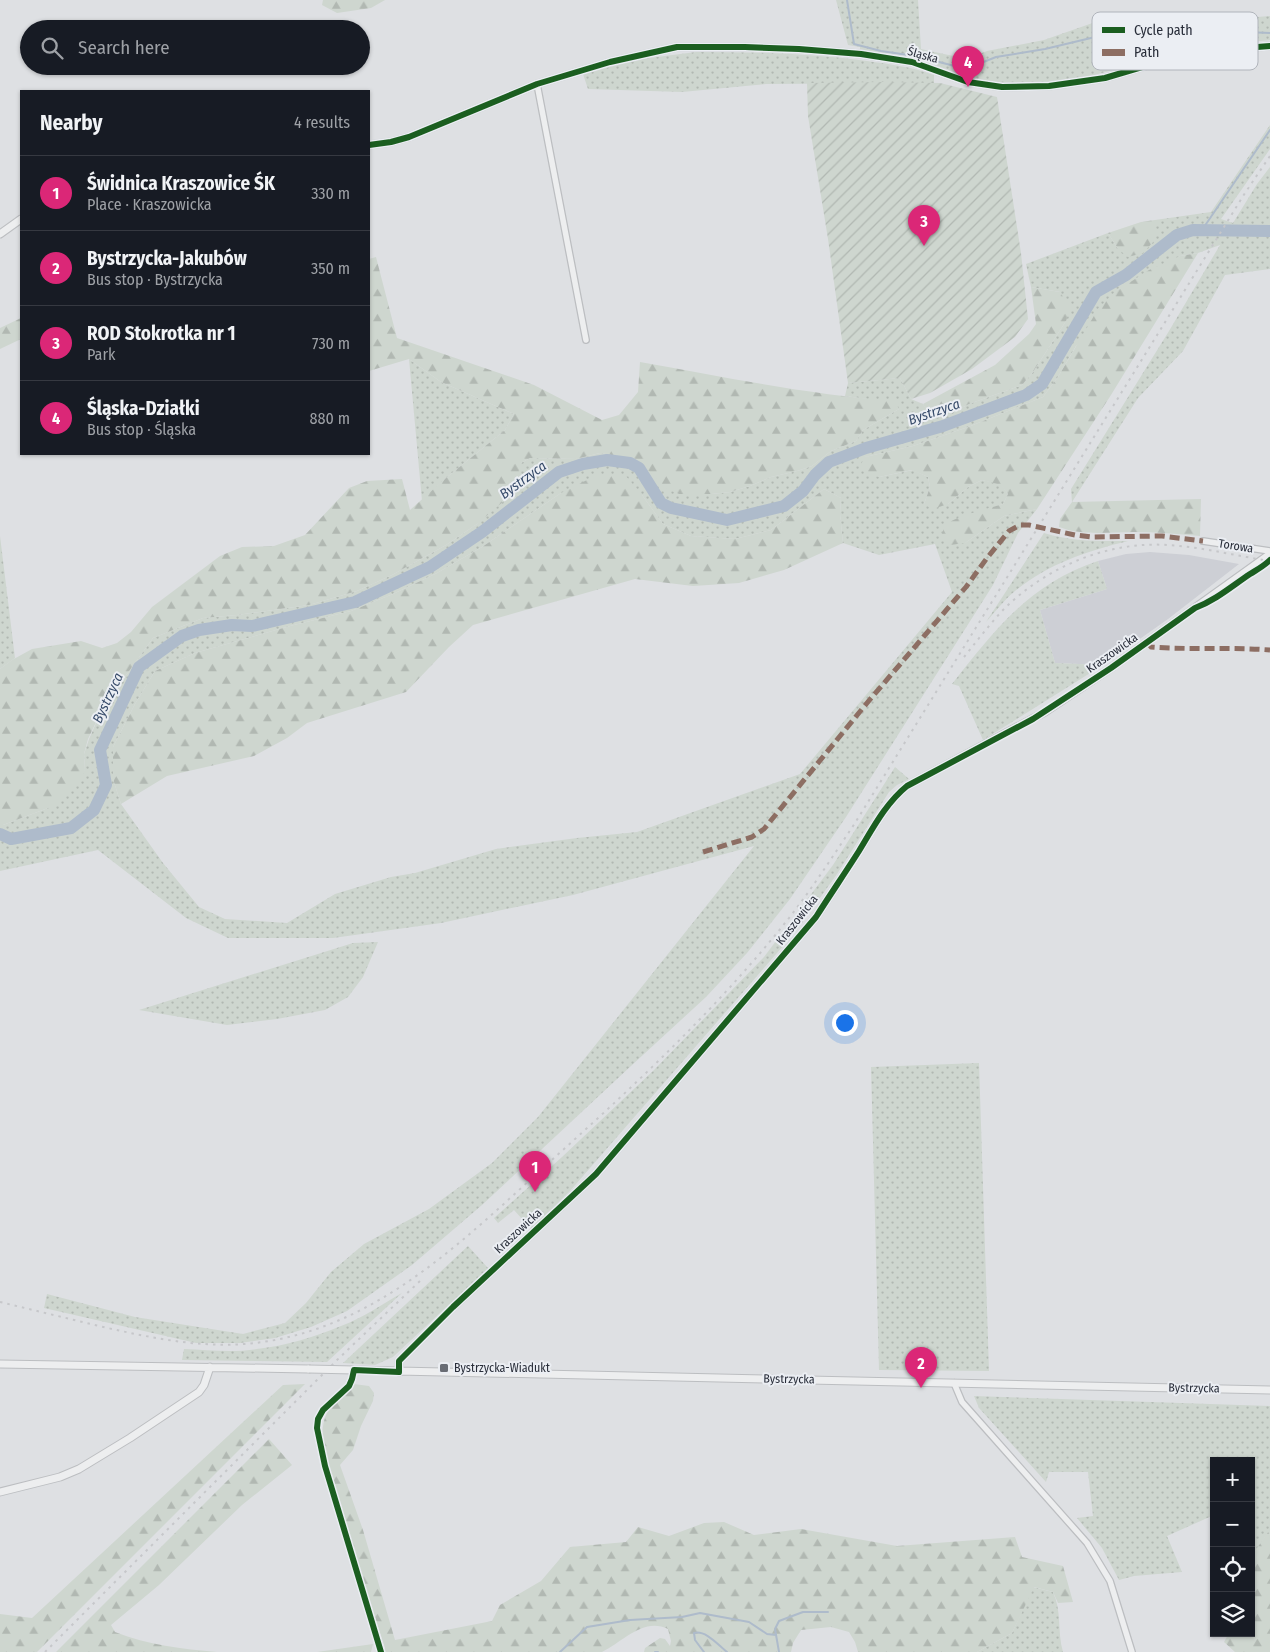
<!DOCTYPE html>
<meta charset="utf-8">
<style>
:root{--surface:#171b24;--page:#242831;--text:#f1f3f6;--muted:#9ea1a6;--line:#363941;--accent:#db2777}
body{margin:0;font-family:"Fira Sans Condensed",sans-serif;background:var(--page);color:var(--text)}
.controls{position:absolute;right:15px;bottom:15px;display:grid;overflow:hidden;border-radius:0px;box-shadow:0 1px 4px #0004}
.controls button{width:45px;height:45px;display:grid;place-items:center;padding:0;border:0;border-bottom:1px solid var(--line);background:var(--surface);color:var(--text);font:25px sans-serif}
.you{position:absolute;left:844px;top:1022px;width:18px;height:18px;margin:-12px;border:4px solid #fff;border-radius:50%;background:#1a73e8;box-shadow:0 0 0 8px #1a73e833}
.badge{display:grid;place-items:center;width:32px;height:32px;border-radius:50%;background:var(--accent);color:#fff;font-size:16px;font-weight:700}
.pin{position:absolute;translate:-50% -41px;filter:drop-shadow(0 1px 2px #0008)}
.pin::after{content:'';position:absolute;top:26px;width:18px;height:15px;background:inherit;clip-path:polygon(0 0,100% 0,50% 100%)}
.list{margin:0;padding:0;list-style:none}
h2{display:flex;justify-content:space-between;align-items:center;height:65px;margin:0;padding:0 20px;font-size:21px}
h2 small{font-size:16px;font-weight:400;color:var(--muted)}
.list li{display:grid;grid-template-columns:32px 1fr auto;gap:15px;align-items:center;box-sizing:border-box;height:75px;padding:0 20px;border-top:1px solid var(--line)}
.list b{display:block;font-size:19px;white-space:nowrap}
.list p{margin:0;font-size:16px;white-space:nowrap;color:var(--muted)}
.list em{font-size:16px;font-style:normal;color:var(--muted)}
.icon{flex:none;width:28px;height:28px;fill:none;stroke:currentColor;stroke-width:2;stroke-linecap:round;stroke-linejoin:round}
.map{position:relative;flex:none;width:1270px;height:1652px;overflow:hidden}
.search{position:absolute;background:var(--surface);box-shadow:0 1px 4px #0004;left:20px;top:20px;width:350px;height:55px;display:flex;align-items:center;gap:12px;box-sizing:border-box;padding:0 18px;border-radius:28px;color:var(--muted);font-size:19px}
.panel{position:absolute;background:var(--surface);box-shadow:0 1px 4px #0004;left:20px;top:90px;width:350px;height:365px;border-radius:0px}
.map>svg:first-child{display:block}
.built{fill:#cdcfd5}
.grass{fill:url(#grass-dots);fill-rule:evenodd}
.forest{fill:url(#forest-firs)}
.garden{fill:url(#garden-furrows)}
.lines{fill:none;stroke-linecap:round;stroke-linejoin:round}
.stream{stroke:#aebbcb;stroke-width:2}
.river{stroke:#aebbcb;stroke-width:12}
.minor-casing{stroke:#bcbec1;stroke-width:8}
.tertiary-casing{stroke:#bcbec1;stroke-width:9}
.minor{stroke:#edeeef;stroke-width:5.5}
.tertiary{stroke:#edeeef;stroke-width:7}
.rail{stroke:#c6c7ca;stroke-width:2;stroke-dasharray:2.5 5;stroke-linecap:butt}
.tertiary-bridge-casing{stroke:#bcbec1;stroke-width:9;stroke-linecap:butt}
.tertiary-bridge{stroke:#edeeef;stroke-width:7}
.quiet{stroke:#8d6e63;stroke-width:5;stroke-dasharray:10 5;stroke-linecap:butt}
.cycleway-casing{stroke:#ebeef3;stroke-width:9}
.cycleway{stroke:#1b5e20;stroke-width:6}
.poi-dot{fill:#686c74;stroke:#ebeef3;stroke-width:2}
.labels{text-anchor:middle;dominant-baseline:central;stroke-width:4;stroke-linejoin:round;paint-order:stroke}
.street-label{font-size:12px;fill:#282d39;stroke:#ebeef3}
.poi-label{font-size:12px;fill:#282d39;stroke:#ebeef3;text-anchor:start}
.water-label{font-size:14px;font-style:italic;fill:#364a69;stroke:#ebeef3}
.key{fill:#ebeef3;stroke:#b0b4bb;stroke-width:1}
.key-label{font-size:14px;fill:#282d39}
</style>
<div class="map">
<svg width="1270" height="1652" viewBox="0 0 1270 1652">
<defs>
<pattern id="grass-dots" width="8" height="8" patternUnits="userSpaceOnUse" patternTransform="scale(1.25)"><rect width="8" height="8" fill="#ced6cf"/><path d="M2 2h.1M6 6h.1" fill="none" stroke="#b1b8b2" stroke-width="1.8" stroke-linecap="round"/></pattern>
<pattern id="forest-firs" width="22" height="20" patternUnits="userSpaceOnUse" patternTransform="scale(1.25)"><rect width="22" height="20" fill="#ced6cf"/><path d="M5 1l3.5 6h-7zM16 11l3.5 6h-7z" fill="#b1b8b2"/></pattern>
<pattern id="garden-furrows" width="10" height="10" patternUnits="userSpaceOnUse" patternTransform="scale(1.25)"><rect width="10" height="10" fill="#ced6cf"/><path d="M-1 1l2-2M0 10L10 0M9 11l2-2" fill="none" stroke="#b1b8b2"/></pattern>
</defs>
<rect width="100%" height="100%" fill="#dee0e3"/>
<path class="built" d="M1150,552L1189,555L1239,564L1168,619L1103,665L1055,663L1040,610L1107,589L1098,561L1126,554Z"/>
<path class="grass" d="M836,0H918L921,49L967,59L987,51L1044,40L1104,19L1178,23L1270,16V40L1201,47L1079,79L1041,83H999L976,80L908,55L860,50V47L848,45Z
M696,52C753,52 810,53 867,61C890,64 912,67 934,75V83L766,84L682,92L588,89L583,74L641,59Z
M1270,125V149L1221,219L1233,223L1257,184L1270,167V269L1225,275L1183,351L1138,398L1072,502L1071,489L1169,331L1220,245L1198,253L1180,256L1076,346L1058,377L1043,397L968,427L913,446L865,457L879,477L913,470L928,477L930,487L924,504H948L968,487L982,480L1001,484L1008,494L1003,504L985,510L965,543L1004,516L1037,509L1018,533L993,585L846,817L790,899L747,953L706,997L631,1066L482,1205L412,1265L347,1311L311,1327L275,1338L240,1343H196L44,1308L47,1294L135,1317L243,1334L285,1323L306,1303L331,1272L364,1244L429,1209L492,1163L538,1117L754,846L573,895L441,923L333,938H228L186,918L98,850L0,871V825H3L48,808L85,770L84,754L89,739L100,714L114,692L153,638L203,618L237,615L309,605L357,591L392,575L446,545L477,524L521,463L530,458L576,459L600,453L634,458L679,494H711L730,492L750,486L771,477L797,471L812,466L831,451L856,441L863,430L899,409L867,399L845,396L848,383L900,378L911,399L923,404L932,418L948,415L969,404L1022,385L1033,372L1066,321L1060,292L1031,287L1026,264L1108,233L1118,249L1155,240V220L1211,212ZM824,489L841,498L840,514L843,543L879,555L935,544L952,592L800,774L637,832L577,838L496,849L415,873L391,877L335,894L287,923L225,919L199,907L163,863L121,804L113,779V747L135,704L155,671L195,653L290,626L351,611L393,594L437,573L482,547L561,493L642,495L663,524L691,536L735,539L771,530Z
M409,359L441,382L514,414L505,430L446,478L422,501Z
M1044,533C1073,542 1098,541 1128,541C1087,551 1048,564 1015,591C1004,600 995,612 986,622Z
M0,536L15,658L0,669Z
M1098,561L1107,589L1040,610L1055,663L1103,665L983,740L959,686L952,684C995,630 1029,584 1098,561Z
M895,767L909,779L897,785L889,792L837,874L797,930L570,1191L531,1229L514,1210L498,1223L494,1218L562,1157L654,1070L764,957L833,865Z
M378,942L363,977L348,997L325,1010L277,1019L227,1025L139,1010L353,943Z
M979,1063L989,1371L879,1370L871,1067Z
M468,1246L488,1268L393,1357L375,1365L343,1363Z
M402,1293L327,1362L182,1360L184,1349C208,1350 233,1353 257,1349C285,1346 315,1337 341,1326C363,1318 382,1304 402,1293Z
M974,1396L1270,1406V1535L1268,1533L1251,1557V1461H1214V1515L1167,1536L1182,1572L1134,1576L1119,1580L1102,1548L1077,1518L1093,1516L1088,1472H1049L1046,1482L979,1408Z
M1033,1587L1053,1592C1062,1611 1057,1631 1063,1652H977L1012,1633Z"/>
<path class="forest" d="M323,0H385L371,8L337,13L322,5Z
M1155,220V240L1143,253L1128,257L1118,249L1108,233L1141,222Z
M1198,253L1111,395L1037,509L1004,516L965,543L950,545L942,534L945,524L962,516L1003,504L1008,494L1001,485L982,480L968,487L948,504L933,509L924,504L930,487L928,477L912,470L879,477L865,473L860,466L865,457L913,446L968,427L1043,397L1058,377L1098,309L1115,292L1149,270L1180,256Z
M376,257L397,338L534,385L602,420L619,415L638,392L640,362C724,377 810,395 895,401L899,409L863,430L856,441L831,451L812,466L797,471L771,477L750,486L730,492L711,494H679L665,488L649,471L634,459L600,453L576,459L530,458L521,463L515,492L498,506L477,524L446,545L392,575L357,591L309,605L237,615L203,618L153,638L114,692L100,714L88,739L84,754L85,770L81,781L66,796L48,808L3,825H0V669L12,660L32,649L81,641L102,648L117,643L131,632L152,607L220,556L242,547L274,546L305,535L349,488L367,481L402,479L410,510L446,478L505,430L514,414L441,382L409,359L369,371V259Z
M1031,287L1060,292L1070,308L1066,321L1033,372L1022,385L969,404L948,415L931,418L923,404L995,365L1029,334L1036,324Z
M21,318V339L0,349V328Z
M625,475L642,495L663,524L691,536L735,539L771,530L824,489L841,498L840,514L843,543L784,570L739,583L693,586L635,579L473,625L449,647L406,692L307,723L287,738L254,756L167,776L121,804L113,779V747L135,704L155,671L195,653L290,626L351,611L393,594L437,573L482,547L561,493L595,476Z
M1201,499L1200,536C1178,534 1156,532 1133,532C1109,532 1082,536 1059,527L1060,519L1072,502Z
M305,1384L37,1652H0V1614L32,1618L283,1385Z
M354,1384L369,1386L374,1393L373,1401L361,1426L353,1450L340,1465L363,1530L395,1640L492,1621L500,1605L541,1581L570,1547L626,1542L638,1527L669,1536L704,1523L724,1522L754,1535L801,1529L897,1546L1015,1537L1022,1557L1063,1566L1073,1602L1058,1603L1053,1592L1034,1587L1012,1633L977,1652H858L855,1642L849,1632L831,1627L801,1630L793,1643L791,1652H644L645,1648L660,1638L665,1639L670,1646L671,1641L668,1629C643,1617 623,1642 602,1652H384L385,1648L370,1602L323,1447C320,1412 330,1406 354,1384Z
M269,1439L292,1465L242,1505L159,1585L111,1625L115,1632C148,1645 182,1649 217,1652H56Z
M1268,1532L1270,1535V1652H1235L1224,1642L1229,1633H1251V1557Z
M373,1644L371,1652H317Z"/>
<path class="garden" d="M882,82L940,83L997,97L1021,253L1028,319L1015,337L972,369L930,393L911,399L900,378L848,383L828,239L808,116L807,83Z"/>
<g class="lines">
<path class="stream" d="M847,0L854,44L881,51L908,55
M916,56L966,69L996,57L1045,49L1116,32L1157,26L1181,32H1245L1270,33
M1202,230L1270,130
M560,1652L587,1627L630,1620L682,1617L700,1613L749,1622L767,1634L776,1635
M655,1652H658
M704,1652L695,1640L694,1633C706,1630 718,1645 727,1652
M779,1652L775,1629L779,1621L803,1612H828"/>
<path class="river" d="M0,834L11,839L71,828L94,810L106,785L100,750L139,667L182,636L199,630L232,625L252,626L355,602L430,567L482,532L559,472L583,464L607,460L630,463L639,468L661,503L671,508L727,520L784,506L803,491L815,475L829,462L866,448L943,426L1026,395L1042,384L1096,292L1126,275L1177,235L1193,230L1270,231"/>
<g class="minor-casing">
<path id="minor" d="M537,84L586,340
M1203,541L1270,551
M354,1370L352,1379L349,1386L323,1410L318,1419L317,1428L325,1466L381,1652
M954,1383L962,1402L1087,1543L1110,1581L1132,1652"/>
</g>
<g class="tertiary-casing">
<path id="tertiary" d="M369,145L391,142L409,137L537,84L610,62L677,47H745L799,49L861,54L912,62L968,82L1002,87L1049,86L1105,78L1169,59L1219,50L1270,46
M0,234L21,219
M0,1364L309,1369
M354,1370L1270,1390
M399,1372V1361L453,1307L596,1174L816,917C830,895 845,873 859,851C873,828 886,803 907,786L1045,712L1111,668L1270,554
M0,1492L60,1477L79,1469L130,1438L199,1392L204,1385L210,1367"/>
</g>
<use href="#minor" class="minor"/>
<use href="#tertiary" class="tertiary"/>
<path class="rail" d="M964,657C977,641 989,625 1003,610C1046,567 1107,541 1168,545C1203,547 1236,556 1270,561
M0,1302C33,1310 66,1318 99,1326C156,1339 211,1351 269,1341C385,1322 471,1233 554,1158C634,1086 713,1012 781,928C808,895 831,859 855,823L1245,193L1270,156
M45,1652L336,1361L421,1280"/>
<g class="tertiary-bridge-casing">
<path id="tertiary-bridge" d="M309,1369L354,1370"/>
</g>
<use href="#tertiary-bridge" class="tertiary-bridge"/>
<path class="quiet" d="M1147,642L1151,647C1191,650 1230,647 1270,650
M703,852L752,837L764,829L867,703L966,587L987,558L1009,531L1020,525H1029L1075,535L1091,537L1162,536L1203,541"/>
<g class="cycleway-casing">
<path id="cycleway" d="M369,145L391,142L409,137L537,84L610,62L677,47H745L799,49L861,54L912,62L968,82L1002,87L1049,86L1105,78L1169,59L1219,50L1270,46
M381,1652L325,1466L317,1428L318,1419L323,1410L349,1386L352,1379L354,1370L399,1372V1361L453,1307L596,1174L816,917C830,895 845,873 859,851C873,828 886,803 907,786L1033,719L1111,668L1195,608C1216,600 1232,586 1250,574C1258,569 1264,566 1270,560"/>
</g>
<use href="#cycleway" class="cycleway"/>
</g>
<rect class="poi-dot" x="439" y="1363" width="10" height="10" rx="2.5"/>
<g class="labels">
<g class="street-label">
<text transform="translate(923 55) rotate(16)">Śląska</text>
<text transform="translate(1236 546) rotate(9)">Torowa</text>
<text transform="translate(1112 653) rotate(-35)">Kraszowicka</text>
<text transform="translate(797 920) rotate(-52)">Kraszowicka</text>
<text transform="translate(518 1231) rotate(-43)">Kraszowicka</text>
<text transform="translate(789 1379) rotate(1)">Bystrzycka</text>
<text transform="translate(1194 1388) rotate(1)">Bystrzycka</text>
</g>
<g class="poi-label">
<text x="454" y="1368">Bystrzycka-Wiadukt</text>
</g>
<g class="water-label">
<text transform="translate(934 412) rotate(-19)">Bystrzyca</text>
<text transform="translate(523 480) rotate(-36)">Bystrzyca</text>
<text transform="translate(108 698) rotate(-65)">Bystrzyca</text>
</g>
</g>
<rect x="1092" y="12" width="166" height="58" rx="8" class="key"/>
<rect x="1102" y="27" width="23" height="6" fill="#1b5e20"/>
<rect x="1102" y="49" width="23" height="7" fill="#8d6e63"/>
<g class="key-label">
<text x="1134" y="35">Cycle path</text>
<text x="1134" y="57">Path</text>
</g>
</svg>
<div class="controls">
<button>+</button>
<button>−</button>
<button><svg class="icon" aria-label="locate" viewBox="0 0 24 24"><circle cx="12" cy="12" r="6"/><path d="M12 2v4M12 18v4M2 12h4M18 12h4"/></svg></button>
<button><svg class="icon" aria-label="layers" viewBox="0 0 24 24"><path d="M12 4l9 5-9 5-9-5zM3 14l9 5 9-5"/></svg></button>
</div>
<div class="you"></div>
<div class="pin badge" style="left:535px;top:1192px">1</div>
<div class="pin badge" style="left:921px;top:1388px">2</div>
<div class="pin badge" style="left:924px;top:246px">3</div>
<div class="pin badge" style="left:968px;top:87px">4</div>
<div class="search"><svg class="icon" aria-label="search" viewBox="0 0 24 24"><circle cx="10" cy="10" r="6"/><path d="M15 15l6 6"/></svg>Search here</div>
<section class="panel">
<h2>Nearby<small>4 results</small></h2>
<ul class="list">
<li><span class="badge">1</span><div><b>Świdnica Kraszowice ŚK</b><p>Place · Kraszowicka</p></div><em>330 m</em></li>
<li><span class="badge">2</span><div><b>Bystrzycka-Jakubów</b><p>Bus stop · Bystrzycka</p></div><em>350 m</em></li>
<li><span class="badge">3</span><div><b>ROD Stokrotka nr 1</b><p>Park</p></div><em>730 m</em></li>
<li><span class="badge">4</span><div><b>Śląska-Działki</b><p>Bus stop · Śląska</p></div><em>880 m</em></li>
</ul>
</section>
</div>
